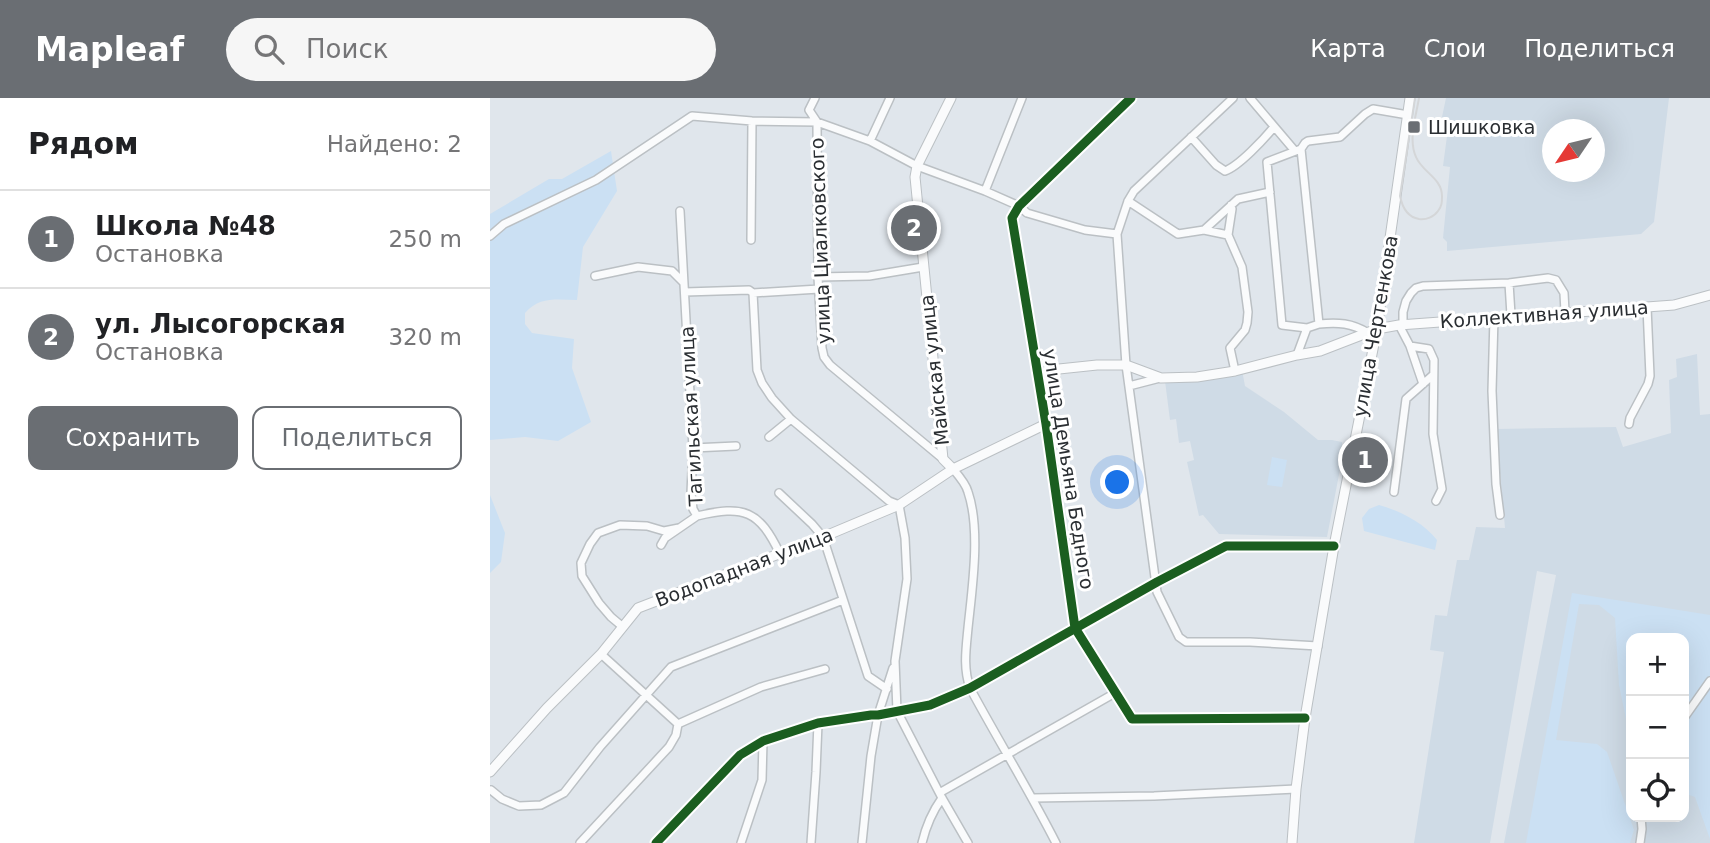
<!DOCTYPE html>
<html lang="ru">
<meta charset="utf-8">
<style>
:root{--surface:#fff;--page:#f6f6f6;--text:#202124;--muted:#757577;--line:#e0e0e0;--accent:#6a6e73}
body{margin:0;font-family:"DejaVu Sans",sans-serif;background:var(--page);color:var(--text)}
.controls{position:absolute;right:21px;bottom:21px;display:grid;overflow:hidden;border-radius:14px;box-shadow:0 7px 28px #0002}
.controls button{width:63px;height:63px;display:grid;place-items:center;padding:0;border:0;border-bottom:2px solid var(--line);background:var(--surface);color:var(--text);font:35px sans-serif}
.compass{position:absolute;left:1052px;top:21px;width:63px;height:63px;border-radius:50%;background:var(--surface);box-shadow:0 7px 28px #0002;rotate:235deg}
.you{position:absolute;left:628px;top:385px;width:24px;height:24px;margin:-18px;border:5px solid #fff;border-radius:50%;background:#1a73e8;box-shadow:0 0 0 10px #1a73e833}
.badge{display:grid;place-items:center;width:46px;height:46px;border-radius:50%;background:var(--accent);color:#fff;font-size:23px;font-weight:700}
.pin{position:absolute;translate:-50% -50%;border:4px solid #fff;box-shadow:0 2px 7px #0006}
.list{margin:0;padding:0;list-style:none}
h2{display:flex;justify-content:space-between;align-items:center;height:91px;margin:0;padding:0 28px;font-size:30px}
h2 small{font-size:23px;font-weight:400;color:var(--muted)}
.list li{display:grid;grid-template-columns:46px 1fr auto;gap:21px;align-items:center;box-sizing:border-box;height:98px;padding:0 28px;border-top:2px solid var(--line)}
.list b{display:block;font-size:26px;white-space:nowrap}
.list p{margin:0;font-size:23px;white-space:nowrap;color:var(--muted)}
.list em{font-size:23px;font-style:normal;color:var(--muted)}
.actions{display:flex;gap:14px;padding:21px 28px}
.actions a{flex:1;padding:16px 0;border:2px solid var(--accent);border-radius:14px;text-align:center;font-size:24px;color:var(--accent)}
.actions .main{background:var(--accent);color:#fff}
.icon{flex:none;width:38px;height:38px;fill:none;stroke:currentColor;stroke-width:2;stroke-linecap:round;stroke-linejoin:round}
.map{position:relative;flex:none;width:1220px;height:745px;overflow:hidden}
header{display:flex;align-items:center;gap:42px;box-sizing:border-box;height:98px;padding:0 35px;background:var(--accent);color:#fff}
header strong{font-size:33px}
nav{display:flex;gap:38px;margin-inline-start:auto;font-size:24px}
.search{width:490px;height:63px;background:var(--page);display:flex;align-items:center;gap:18px;box-sizing:border-box;padding:0 24px;border-radius:38px;color:var(--muted);font-size:26px}
main{display:flex}
aside{flex:1;background:var(--surface)}
.map>svg:first-child{display:block}
.built{fill:#cfdbe6;fill-rule:evenodd}
.green{fill:#cbe0f3}
.lines{fill:none;stroke-linecap:round;stroke-linejoin:round}
.minor-casing{stroke:#bbc0c4;stroke-width:10}
.tertiary-casing{stroke:#bbc0c4;stroke-width:11}
.minor{stroke:#fafbfc;stroke-width:7}
.tertiary{stroke:#fafbfc;stroke-width:9}
.tram{stroke:#d4d6d8;stroke-width:2}
.cycleway-casing{stroke:#fff;stroke-width:13}
.cycleway{stroke:#1b5e20;stroke-width:9}
.poi-dot{fill:#6a6e73;stroke:#fff;stroke-width:2.5}
.labels{text-anchor:middle;dominant-baseline:central;stroke-width:6;stroke-linejoin:round;paint-order:stroke}
.poi-label{font-size:19px;fill:#2a2e32;stroke:#fff;text-anchor:start}
.street-label{font-size:19px;fill:#2a2e32;stroke:#fff}
</style>
<header>
<strong>Mapleaf</strong>
<div class="search"><svg class="icon" aria-label="search" viewBox="0 0 24 24"><circle cx="10" cy="10" r="6"/><path d="M15 15l6 6"/></svg>Поиск</div>
<nav><a>Карта</a><a>Слои</a><a>Поделиться</a></nav>
</header>
<main>
<aside>
<h2>Рядом<small>Найдено: 2</small></h2>
<ul class="list">
<li><span class="badge">1</span><div><b>Школа №48</b><p>Остановка</p></div><em>250 m</em></li>
<li><span class="badge">2</span><div><b>ул. Лысогорская</b><p>Остановка</p></div><em>320 m</em></li>
</ul>
<div class="actions"><a class="main">Сохранить</a><a>Поделиться</a></div>
</aside>
<div class="map">
<svg width="1220" height="745" viewBox="0 0 1220 745">
<rect width="100%" height="100%" fill="#e0e6ec"/>
<path class="built" d="M956,0H1179L1164,124L1151,136L957,153V144L953,140L960,69L953,68L959,23L952,19ZM1062,32H1104V74H1062Z
M1207,256L1210,317L1220,316V745H1014L1066,477L1047,473L1000,745H924L954,554L940,552L945,517L957,518L967,462H979L986,429L1015,430L1006,331L1126,329L1133,349L1181,335L1179,282L1187,279L1186,261ZM1141,540H1194V719H1141Z
M752,272L755,288L794,314L828,342H842L852,344V361L837,439L729,436L713,417L709,418L697,364L704,362L700,343L689,345L686,321L680,322L675,283Z"/>
<path class="green" d="M121,53L127,93L93,149L87,202C67,202 50,198 35,215V226L42,235L84,241L82,270L101,324L68,343L35,339L0,342V116L59,81H72Z
M782,359L797,362L792,389L777,387Z
M0,397L15,435L11,464L0,475Z
M889,407C910,413 933,424 947,442L945,452L874,433L872,420L879,411Z
M1082,495L1220,517V741L1205,699L1194,695V540H1141V645L1129,587L1125,520L1109,507L1089,506L1066,642L1107,646L1117,654L1144,732L1140,745H1036Z"/>
<g class="lines">
<g class="minor-casing">
<path id="minor" d="M325,0L319,12L327,24L328,179L332,250L334,259L340,267L453,361
M743,0L644,93L638,103L627,136L636,267L667,494L689,539L696,544H760L828,548
M760,0L805,53
M701,39L726,67L735,73C749,68 774,41 784,29
M380,43L400,0
M811,51L815,45L818,43L850,39L875,16L883,11L918,17
M495,93L532,0
M638,103L688,136L714,132L748,101L780,94
M190,113L203,350L201,395L203,411L207,418C254,407 269,412 290,456
M714,132L738,137L752,169L758,214L757,225L755,232L740,250L745,273
M738,137L742,111L741,107
M0,138L14,126L106,82L202,18L262,23L327,24L380,43L427,68L495,93L529,108L537,115L595,132L627,136
M261,142L262,23
M105,178L148,169L182,173L193,184
M328,179L379,178L433,169
M1019,185L1021,217
M195,194L259,192L263,195L267,272L272,285L282,300L301,321L399,403L409,407L415,440L417,481L405,563L407,613L452,700L478,745
M263,195L329,191
M1004,219L1002,293L1006,386L1010,417
M829,226C848,224 862,225 878,235
M913,226V214L916,203L921,195L926,190L933,188L1019,185L1058,180L1066,182L1074,195L1075,214
M909,227L920,248L939,251L944,262L943,336L952,391L946,403
M920,248L933,286
M807,257L817,230L829,226L811,51L777,64L792,227L817,230
M548,274L522,120L529,108L641,0
M639,288L670,280
M556,326L585,530L642,621L815,620
M1139,326L1140,320L1158,286L1160,278L1157,209
M279,339L301,321
M203,350L246,348
M463,371C469,378 476,386 478,394C491,432 482,491 478,530C476,551 473,570 480,590C508,642 539,692 566,745
M904,394L916,301L943,277
M289,395L322,426L333,439L378,578L397,591
M171,447L175,440L207,418
M133,529L121,519L109,505L92,478L91,465L100,446L108,435L130,427L157,428L174,433L189,430
M1194,620L1220,583
M188,626L271,589L335,571
M1,692L12,701L29,708L51,707L74,695L110,649L181,569L353,502
M451,694L625,595
M543,700L664,698L806,691
M90,745L179,649L186,637L188,626L111,556
M166,745L250,657L273,643L328,625L381,617H388L440,607L480,590L667,484L736,448H844
M251,745L272,682L273,643
M321,745L326,674L328,625
M372,745L381,658L388,617L403,570
M432,745C436,728 442,714 452,700
M1150,745L1152,731L1151,719"/>
</g>
<g class="tertiary-casing">
<path id="tertiary" d="M461,0L427,68L425,79L453,361L463,371
M551,294L564,275L569,271L607,267H636L671,280L707,279L745,273L807,257L830,253L887,231L909,227L1184,207L1220,197
M0,674L57,610L111,556L148,510L333,439L409,407L463,371L556,326L548,274
M802,745L806,691L815,620L844,448L887,231L920,0"/>
</g>
<use href="#minor" class="minor"/>
<use href="#tertiary" class="tertiary"/>
<path class="tram" d="M925,0L910,98C912,108 917,119 929,121C936,122 944,119 948,113C952,108 952,104 952,98C952,80 932,74 926,59C918,42 926,18 929,0"/>
<g class="cycleway-casing">
<path id="cycleway" d="M641,0L529,108L522,120L556,326L585,530L642,621L815,620
M166,745L250,657L273,643L328,625L381,617H388L440,607L480,590L667,484L736,448H844"/>
</g>
<use href="#cycleway" class="cycleway"/>
</g>
<rect class="poi-dot" x="917" y="22" width="14" height="14" rx="3.5"/>
<g class="labels">
<g class="poi-label">
<text x="938" y="29">Шишковка</text>
</g>
<g class="street-label">
<text transform="translate(330 143) rotate(-92)">улица Циалковского</text>
<text transform="translate(1054 216) rotate(-4)">Коллективная улица</text>
<text transform="translate(885 228) rotate(-80)">улица Чертенкова</text>
<text transform="translate(444 272) rotate(-96)">Майская улица</text>
<text transform="translate(201 318) rotate(-93)">Тагильская улица</text>
<text transform="translate(579 371) rotate(81)">улица Демьяна Бедного</text>
<text transform="translate(254 469) rotate(-21)">Водопадная улица</text>
</g>
</g>
</svg>
<div class="controls">
<button>+</button>
<button>−</button>
<button><svg class="icon" aria-label="locate" viewBox="0 0 24 24"><circle cx="12" cy="12" r="6"/><path d="M12 2v4M12 18v4M2 12h4M18 12h4"/></svg></button>
</div>
<svg class="compass" viewBox="-18 -18 36 36"><path d="M0-13l5 13h-10z" fill="#e53935"/><path d="M0 13l5-13h-10z" fill="#757577"/></svg>
<div class="you"></div>
<div class="pin badge" style="left:875px;top:362px">1</div>
<div class="pin badge" style="left:424px;top:130px">2</div>
</div>
</main>
